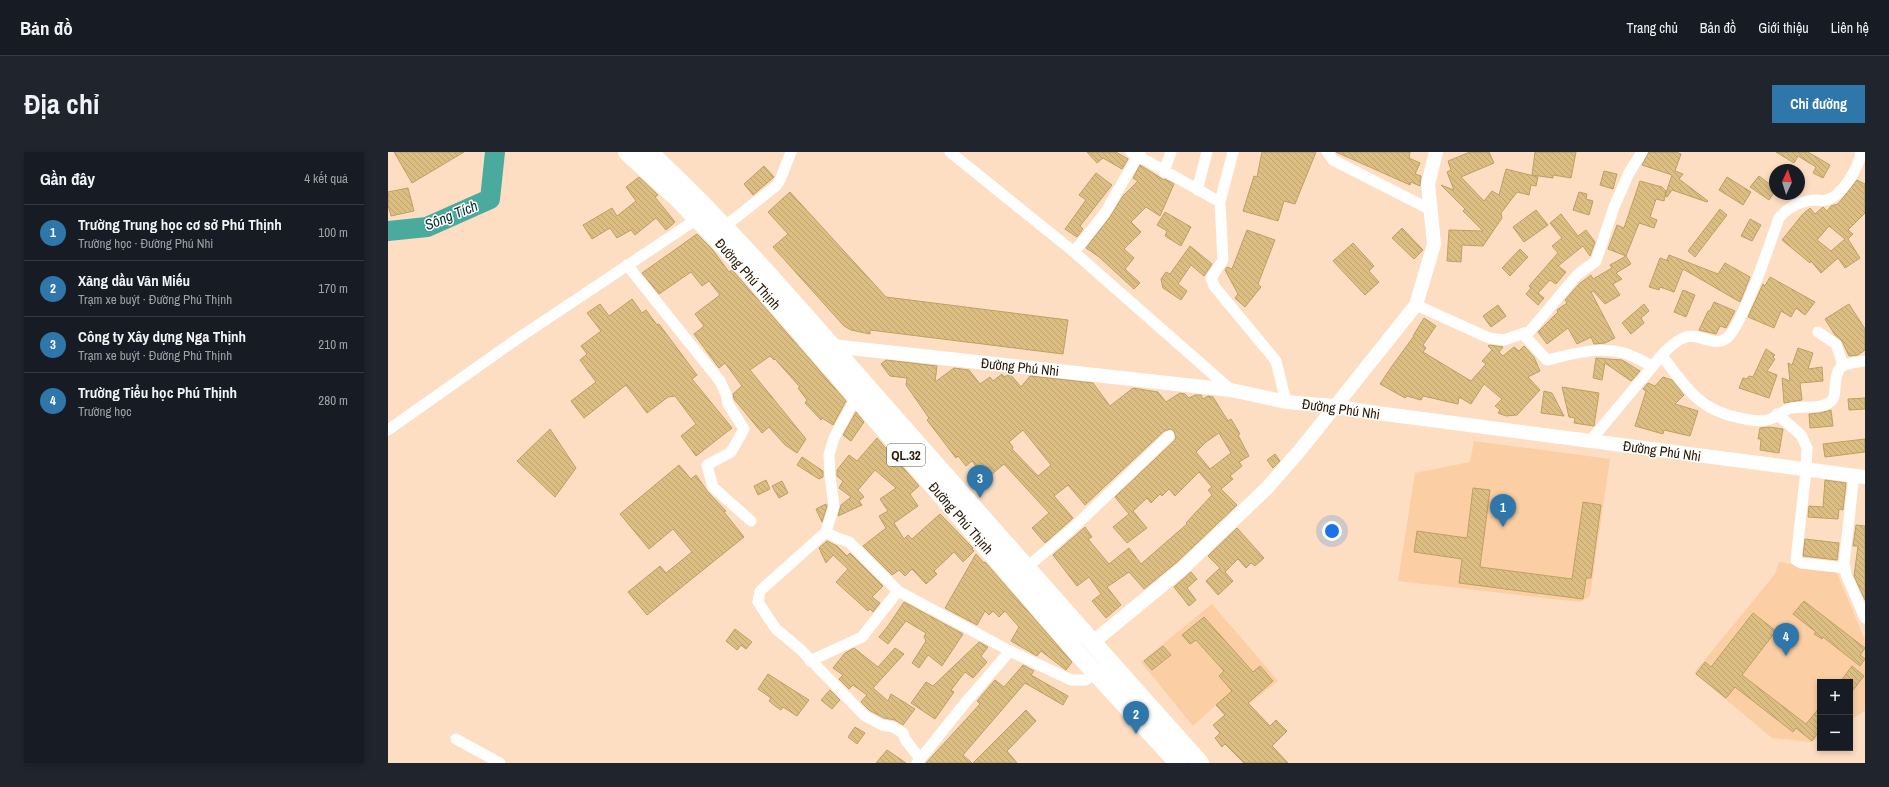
<!DOCTYPE html>
<html lang="vi">
<meta charset="utf-8">
<style>
:root{--surface:#171b24;--page:#20242c;--text:#f1f3f6;--muted:#9ea1a6;--line:#363941;--accent:#2f77ab}
body{margin:0;font-family:"Archivo Narrow",sans-serif;background:var(--page);color:var(--text)}
.controls{position:absolute;right:12px;bottom:12px;display:grid;overflow:hidden;border-radius:0px;box-shadow:0 2px 6px #0003}
.controls button{width:36px;height:36px;display:grid;place-items:center;padding:0;border:0;border-bottom:1px solid var(--line);background:var(--surface);color:var(--text);font:20px sans-serif}
.compass{position:absolute;left:1381px;top:12px;width:36px;height:36px;border-radius:50%;background:var(--surface);box-shadow:0 2px 6px #0003;rotate:4deg}
.you{position:absolute;left:944px;top:379px;width:14px;height:14px;margin:-10px;border:3px solid #fff;border-radius:50%;background:#1a73e8;box-shadow:0 0 0 6px #1a73e833}
.badge{display:grid;place-items:center;width:26px;height:26px;border-radius:50%;background:var(--accent);color:#fff;font-size:13px;font-weight:700}
.pin{position:absolute;translate:-50% -33px;filter:drop-shadow(0 1px 2px #0008)}
.pin::after{content:'';position:absolute;top:21px;width:14px;height:12px;background:inherit;clip-path:polygon(0 0,100% 0,50% 100%)}
.list{margin:0;padding:0;list-style:none}
h2{display:flex;justify-content:space-between;align-items:center;height:52px;margin:0;padding:0 16px;font-size:17px}
h2 small{font-size:13px;font-weight:400;color:var(--muted)}
.list li{display:grid;grid-template-columns:26px 1fr auto;gap:12px;align-items:center;box-sizing:border-box;height:56px;padding:0 16px;border-top:1px solid var(--line)}
.list b{display:block;font-size:15px;white-space:nowrap}
.list p{margin:0;font-size:13px;white-space:nowrap;color:var(--muted)}
.list em{font-size:13px;font-style:normal;color:var(--muted)}
.map{position:relative;flex:none;width:1477px;height:611px;overflow:hidden;border-radius:0px}
header{display:flex;align-items:center;gap:24px;box-sizing:border-box;height:56px;padding:0 20px;background:var(--surface);border-bottom:1px solid var(--line)}
header strong{font-size:19px}
nav{display:flex;gap:22px;margin-inline-start:auto;font-size:14px}
.intro{display:flex;align-items:center;justify-content:space-between;box-sizing:border-box;height:96px;padding:0 24px}
h1{margin:0;font-size:28px}
.button{padding:10px 18px;border-radius:0px;background:var(--accent);color:#fff;font-size:14px;font-weight:700}
main{display:flex;gap:24px;padding:0 24px}
aside{flex:1;background:var(--surface);border-radius:0px;box-shadow:0 2px 6px #0003}
.map>svg:first-child{display:block}
.built{fill:#fbcea4}
.lines{fill:none;stroke-linecap:round;stroke-linejoin:round}
.river{stroke:#49aa9d;stroke-width:20}
.building{fill:url(#building-back-hatch);stroke:#bea066;fill-rule:evenodd}
.minor{stroke:#fff;stroke-width:11}
.tertiary{stroke:#fff;stroke-width:14}
.trunk{stroke:#fff;stroke-width:18}
.labels{text-anchor:middle;dominant-baseline:central;stroke-width:3;stroke-linejoin:round;paint-order:stroke}
.shield{fill:#fff;stroke:#6a5d50;stroke-width:1}
.shield-label{font-size:13px;font-weight:bold;fill:#2a1805}
.street-label{font-size:14px;fill:#2a1805;stroke:#fff}
.water-label{font-size:15px;font-style:italic;fill:#063530;stroke:#fff}
</style>
<header>
<strong>Bản đồ</strong>
<nav><a>Trang chủ</a><a>Bản đồ</a><a>Giới thiệu</a><a>Liên hệ</a></nav>
</header>
<div class="intro"><h1>Địa chỉ</h1><a class="button">Chỉ đường</a></div>
<main>
<aside>
<h2>Gần đây<small>4 kết quả</small></h2>
<ul class="list">
<li><span class="badge">1</span><div><b>Trường Trung học cơ sở Phú Thịnh</b><p>Trường học · Đường Phú Nhi</p></div><em>100 m</em></li>
<li><span class="badge">2</span><div><b>Xăng dầu Văn Miếu</b><p>Trạm xe buýt · Đường Phú Thịnh</p></div><em>170 m</em></li>
<li><span class="badge">3</span><div><b>Công ty Xây dựng Nga Thịnh</b><p>Trạm xe buýt · Đường Phú Thịnh</p></div><em>210 m</em></li>
<li><span class="badge">4</span><div><b>Trường Tiểu học Phú Thịnh</b><p>Trường học</p></div><em>280 m</em></li>
</ul>
</aside>
<div class="map">
<svg width="1477" height="611" viewBox="0 0 1477 611">
<defs>
<pattern id="building-back-hatch" width="6" height="6" patternUnits="userSpaceOnUse"><rect width="6" height="6" fill="#dcbe83"/><path d="M-1 5l2 2M0 0l6 6M5-1l2 2" fill="none" stroke="#bda370"/></pattern>
</defs>
<rect width="100%" height="100%" fill="#fddec2"/>
<path class="built" d="M1086,289L1222,307L1202,444L1192,450L1010,429L1027,321L1082,310Z
M1391,410L1448,419L1477,488V559L1462,568V530H1432V585L1423,590L1384,586L1306,521L1387,422Z
M824,452L890,529L841,568L828,553L805,574L753,510Z"/>
<g class="lines">
<path class="river" d="M0,79L39,75L102,47L107,0"/>
</g>
<path class="building" d="M6,0H76L24,31Z
M699,0H728L740,7L734,17L715,6L709,11Z
M874,0H928L907,52L896,49L890,69L855,59L866,24L869,25Z
M948,0H1022L1021,6L1032,11L1027,22L1033,24L1032,34L1023,30L1022,33Z
M1082,0H1101L1106,11L1073,25L1096,49L1104,39L1111,43L1118,17L1150,25L1148,34L1143,33L1141,43L1129,40L1113,61L1114,66L1095,94L1074,93L1073,110L1059,109L1061,78L1095,79L1075,59L1077,57L1053,33L1066,38L1059,20L1063,18L1060,9Z
M1147,0H1188L1183,26L1165,23V26L1144,23Z
M1261,0H1288L1293,2L1287,19L1295,22L1291,27L1320,49L1319,50L1284,38L1279,45L1277,44L1284,23L1254,13Z
M1388,0H1420L1442,13L1435,26L1425,21L1428,15L1410,4L1406,11Z
M752,13L776,28L777,27L786,32L772,64L758,55L743,70L753,80L736,97L746,106L737,117L752,131L746,137L710,104L698,96L722,65L735,44L750,29L745,26Z
M376,14L386,25L365,43L356,32Z
M1216,19L1229,22L1225,37L1212,33Z
M708,21L724,33L692,74L695,77L689,85L677,77L698,48L691,43Z
M1371,24L1387,36V39L1381,48L1362,35Z
M251,25L270,43L267,45L287,70L278,78L268,66L247,83L243,78L229,86L222,76L204,87L195,73L224,56L229,64L248,49L238,35Z
M1339,25L1363,40L1355,53L1331,38Z
M1469,28L1477,32V61L1460,78L1465,82L1460,87L1472,106L1457,116L1450,106L1433,121L1423,109L1422,111L1394,88L1414,63L1422,56L1427,62L1435,55L1439,59L1443,54L1450,52ZM1441,74L1457,87L1443,99L1429,88Z
M1252,29L1274,35L1278,39L1276,49L1268,47L1262,65L1269,68L1266,76L1251,71L1238,104L1220,97L1229,73L1236,76Z
M20,36L26,59L3,64L0,53V40Z
M402,40L498,145L680,168L675,202L482,178V182L463,178L456,174L385,95L400,82L380,60Z
M1191,40L1199,42L1198,47L1205,49L1201,63L1185,58Z
M1332,57L1339,63L1307,105L1300,99Z
M1148,58L1160,73L1136,90L1125,75Z
M777,60L803,75L793,94L777,84L779,79L769,73Z
M1173,62L1190,84L1198,78L1207,90L1202,104L1195,94L1170,114L1178,120L1168,132L1162,128L1150,141L1156,146L1150,153L1138,142L1143,136L1141,134L1170,101L1164,94L1174,86L1162,71Z
M1362,67L1373,73L1364,89L1353,84Z
M1014,76L1035,98L1026,107L1004,86Z
M859,78L887,88L870,132L873,135L857,155L847,146L850,142L837,118L839,115L844,117Z
M309,82L324,97L341,120L344,118L346,120L458,249L445,273L434,266L433,268L417,251L419,248L410,236L412,235L387,207L386,208L382,204L362,218L418,287L409,301L397,293L381,275L374,281L346,247L345,242L354,234L337,211L331,216L306,182L316,174L307,162L332,143L321,129L314,134L303,120L271,142L254,121Z
M965,91L986,114L981,119L991,130L977,143L945,109Z
M802,94L824,112L816,124L803,113L790,132L799,139L793,148L775,136L773,127L778,120L782,122Z
M1132,97L1140,105L1122,124L1114,116Z
M1281,103L1330,122L1337,111L1362,125L1352,150L1295,117L1286,140L1272,135L1271,138L1261,135L1272,106L1281,109L1279,108Z
M1238,104L1243,112L1228,121L1234,127L1225,132L1232,143L1217,152L1205,139L1203,140L1227,186L1217,191L1206,192L1203,185L1189,192L1180,176L1159,192L1150,180L1170,160L1169,158L1179,151L1177,148L1191,132L1203,123L1205,127L1224,116L1222,113Z
M1382,125L1427,150L1417,163L1408,156L1403,165L1393,159L1386,176L1360,165L1375,132L1377,134Z
M1295,138L1307,143L1298,165L1286,160Z
M244,147L254,161L258,158L269,173L271,172L309,223L304,227L344,276L308,304L293,284L308,272L287,244L280,245L259,261L238,233L196,266L183,249L208,230L192,208L199,202L193,194L213,179L199,161L212,152L221,164Z
M1326,150L1347,159L1338,176L1332,174L1328,182L1311,178L1320,159H1322Z
M1256,152L1261,159L1253,166L1256,171L1243,182L1234,171Z
M1461,152L1477,177V198L1470,203L1461,204L1454,189L1447,183L1437,167Z
M1110,153L1118,164L1103,175L1095,164Z
M1036,166L1048,174L1035,193L1038,196L1035,200L1083,229L1098,212L1094,209L1104,198L1100,194L1101,193L1115,195L1111,200L1115,204L1126,195L1131,199L1136,194L1146,205L1152,219L1140,225L1152,238L1129,263L1118,264L1110,261L1112,258L1107,254L1114,247L1096,232L1083,252L1071,245L1070,252L1035,244L1033,248L1019,244L1017,246L992,232L1004,214L1026,184H1025Z
M1410,196L1425,201L1420,217L1434,215L1435,229L1412,231L1414,248L1396,251L1394,226L1402,229L1400,211L1404,213Z
M1378,197L1387,203L1385,205L1387,207L1379,219L1389,223L1381,246L1351,236L1355,226L1359,227L1361,224L1365,225Z
M1208,206L1234,208L1252,219L1243,229L1217,211L1214,228L1205,226Z
M498,208L549,214L547,230L566,216L581,218L592,232L602,225L605,229L614,222L616,225L622,222L633,235L642,224L705,231L722,254L745,236L770,240L778,250L792,241L797,242L801,246L807,243H813L815,247L820,244L825,245L840,269L843,267L852,282L850,283L861,304L851,310L854,314L842,324L845,327L833,337L849,353L789,410L756,437L741,420L719,435L733,453L718,466L704,449L713,442L701,425L689,434L665,403L697,375L704,385L700,387L721,412L741,396L753,412L799,372L798,371L824,343L820,338L824,335L811,320L787,344L781,337L774,344L772,342L763,351L759,346L745,359L759,376L739,391L725,375L741,362L727,345L786,289L788,286L786,279L783,277L776,279L697,353L680,333L666,344L685,366L657,391L644,376L661,361L616,312L598,327L584,309L578,314L570,304L568,306L539,268L541,266L518,233L519,226L502,224L493,212ZM635,278L663,313L650,324L624,297L625,295L621,290ZM831,281L843,301L822,317L808,300L818,290Z
M1275,225L1284,228L1296,243L1287,252L1310,259L1302,284L1276,278L1275,282L1247,274L1258,239L1255,237L1260,231L1267,234Z
M1174,235L1211,241L1206,274L1186,271L1187,266L1181,265Z
M1156,239L1164,241L1176,264L1153,261Z
M1477,246V257L1461,258L1460,247Z
M1443,258L1445,274L1422,276L1421,262L1432,261Z
M468,260L476,270L463,289L455,283Z
M1381,275L1395,277L1391,301L1372,298L1373,287H1370L1372,276Z
M162,277L188,316L167,345L129,309Z
M489,286L531,334L522,342L530,354L506,371L516,387L520,383L524,387L552,362L585,396L584,397L586,399L575,410L566,400L546,419L549,422L538,432L524,417L517,424L511,418L504,423L475,394L498,376L491,364L500,359L492,347L508,336L487,318L470,338L476,345L471,349L474,353L450,364L453,353L463,345L451,336L455,329L449,324V318L461,303L469,309Z
M1477,287V300L1437,305L1435,292Z
M887,302L892,309L885,316L879,308Z
M414,305L435,319V325L431,327L409,313Z
M291,313L303,327L308,323L320,340L338,359L336,360L356,385L259,463L240,440L272,414L278,421L304,400L285,377L261,397L232,362Z
M378,328L382,337L370,343L366,334Z
M1437,328L1458,331L1455,358L1451,357L1450,367L1420,365L1421,354L1435,355Z
M394,329L400,341L391,346L384,334Z
M1085,336L1102,338L1092,415L1184,427L1195,350L1213,353L1203,426H1198L1195,447L1071,431L1074,407L1026,400L1029,379L1079,386Z
M438,352L439,354L434,370L428,357Z
M1468,373L1477,374V448L1466,424L1470,394H1465Z
M849,376L876,406L867,414L863,411L858,416L850,407L837,420L845,429L830,443L818,429L832,416L820,404Z
M1417,387L1451,391L1449,408L1415,404Z
M439,389L449,394L459,404L462,401L495,434L484,445L492,451L485,460L482,457L480,459L448,430L460,417L445,403L438,411L431,396Z
M588,402L596,411L597,410L684,510L678,518L653,499L649,504L623,489L631,475L617,459L611,465L605,459L601,463L597,459L589,473L557,456Z
M803,420L809,427L799,436L808,448L801,454L786,435Z
M1416,449L1477,496L1472,503L1477,507L1472,514L1435,485L1434,487L1426,482L1428,480L1405,462Z
M516,450L575,482L554,514L540,503L531,516L524,511L538,489L536,485L538,481L518,469L500,492L491,485L500,474Z
M1365,461L1388,479L1354,523L1418,572L1432,555V578L1424,589L1408,576L1405,580L1347,535L1338,546L1308,522L1317,510L1323,515Z
M816,465L865,520L872,514L885,529L860,551L882,574L888,568L899,579L884,594L900,611H856L837,592L834,595L827,586L832,581L825,573L837,563L828,553L844,539L831,524L836,519L808,488L802,492L794,483Z
M347,477L364,490L358,497L353,493L349,498L338,489Z
M591,490L600,495L593,504L599,510L585,526L577,520L563,538L566,540L547,567L523,551L538,530L545,534Z
M775,494L783,503L764,518L756,509Z
M466,496L490,515L507,496L516,502L485,536L500,549L503,542L527,557L515,573L507,568L496,566L481,558L473,550L479,543L465,533L461,537L451,527L455,523L445,516L457,501Z
M635,513L646,519L643,523L680,544L675,553L637,531L575,603L584,611H538L592,552L589,549L607,528L616,535Z
M1464,514L1476,524L1462,542V530H1452Z
M380,522L421,548L409,564L395,555L393,558L387,554L381,549L383,546L370,537Z
M442,538L452,548L444,557L433,548Z
M638,558L648,569L619,599L629,611H585Z
M467,575L477,581L469,592L460,585Z
M499,598L518,611H488Z"/>
<g class="lines">
<path class="minor" d="M562,0L686,100L843,238
M743,0L832,50
M845,0L832,50L835,108L823,126L826,134L888,209L898,250
M939,0L945,8L1043,58
M776,20L783,0
M809,38L819,0
M336,75L388,34L392,28L403,0
M686,100L717,61L752,0
M239,113L332,229L338,242L340,252L356,277L343,300L319,313L325,335L363,369
M1028,153L1101,186L1116,188L1142,179L1189,123L1208,109L1226,55L1241,21L1254,0
M1430,180L1448,192L1455,213
M1135,182L1159,208C1184,202 1210,194 1236,201C1246,204 1256,210 1265,214
M1274,204C1299,236 1310,258 1352,266C1361,268 1370,270 1379,268C1388,267 1394,258 1403,256C1414,254 1436,258 1444,248C1447,245 1447,240 1447,236C1448,212 1454,212 1477,209
M468,245L446,286L441,303L442,324L446,354L438,380L449,386L461,390L510,439L622,499L683,528H698L707,520
M1389,262L1413,283L1419,296L1418,318L1408,408L1413,411L1457,416
M0,278L129,187L309,67
M1202,289C1220,268 1237,247 1255,226C1266,213 1278,195 1293,187C1309,177 1327,199 1341,184C1348,176 1353,164 1357,155C1371,126 1380,96 1391,66C1399,56 1412,49 1426,48C1430,48 1434,49 1438,48C1454,45 1471,15 1473,0
M1466,323L1456,412L1458,422L1477,466
M438,380L372,439L370,450L388,477L412,497L477,564L494,573L505,575L515,581L517,587L532,607
M638,416L684,377L781,284
M422,509L474,485L510,439
M68,587L112,611
M529,611L577,551L622,499"/>
<path class="tertiary" d="M439,198L444,194L843,238L898,250L946,254L974,259L1477,325
M704,491L795,416L879,336L913,297L1028,153L1046,92L1040,32L1048,0"/>
<path class="trunk" d="M239,0L287,44L354,113L693,505L790,611
M261,0C346,79 421,168 497,255C602,374 706,493 812,611"/>
</g>
<g class="labels">
<rect class="shield" x="499" y="292" width="38" height="22" rx="3"/>
<g class="shield-label">
<text x="518" y="303">QL.32</text>
</g>
<g class="street-label">
<text transform="translate(360 122) rotate(48)">Đường Phú Thịnh</text>
<text transform="translate(632 215) rotate(6)">Đường Phú Nhi</text>
<text transform="translate(953 257) rotate(8)">Đường Phú Nhi</text>
<text transform="translate(1274 299) rotate(8)">Đường Phú Nhi</text>
<text transform="translate(573 366) rotate(49)">Đường Phú Thịnh</text>
</g>
<g class="water-label">
<text transform="translate(63 63) rotate(-22)">Sông Tích</text>
</g>
</g>
</svg>
<div class="controls">
<button>+</button>
<button>−</button>
</div>
<svg class="compass" viewBox="-18 -18 36 36"><path d="M0-13l5 13h-10z" fill="#e53935"/><path d="M0 13l5-13h-10z" fill="#9ea1a6"/></svg>
<div class="you"></div>
<div class="pin badge" style="left:1115px;top:375px">1</div>
<div class="pin badge" style="left:748px;top:582px">2</div>
<div class="pin badge" style="left:592px;top:346px">3</div>
<div class="pin badge" style="left:1398px;top:504px">4</div>
</div>
</main>
